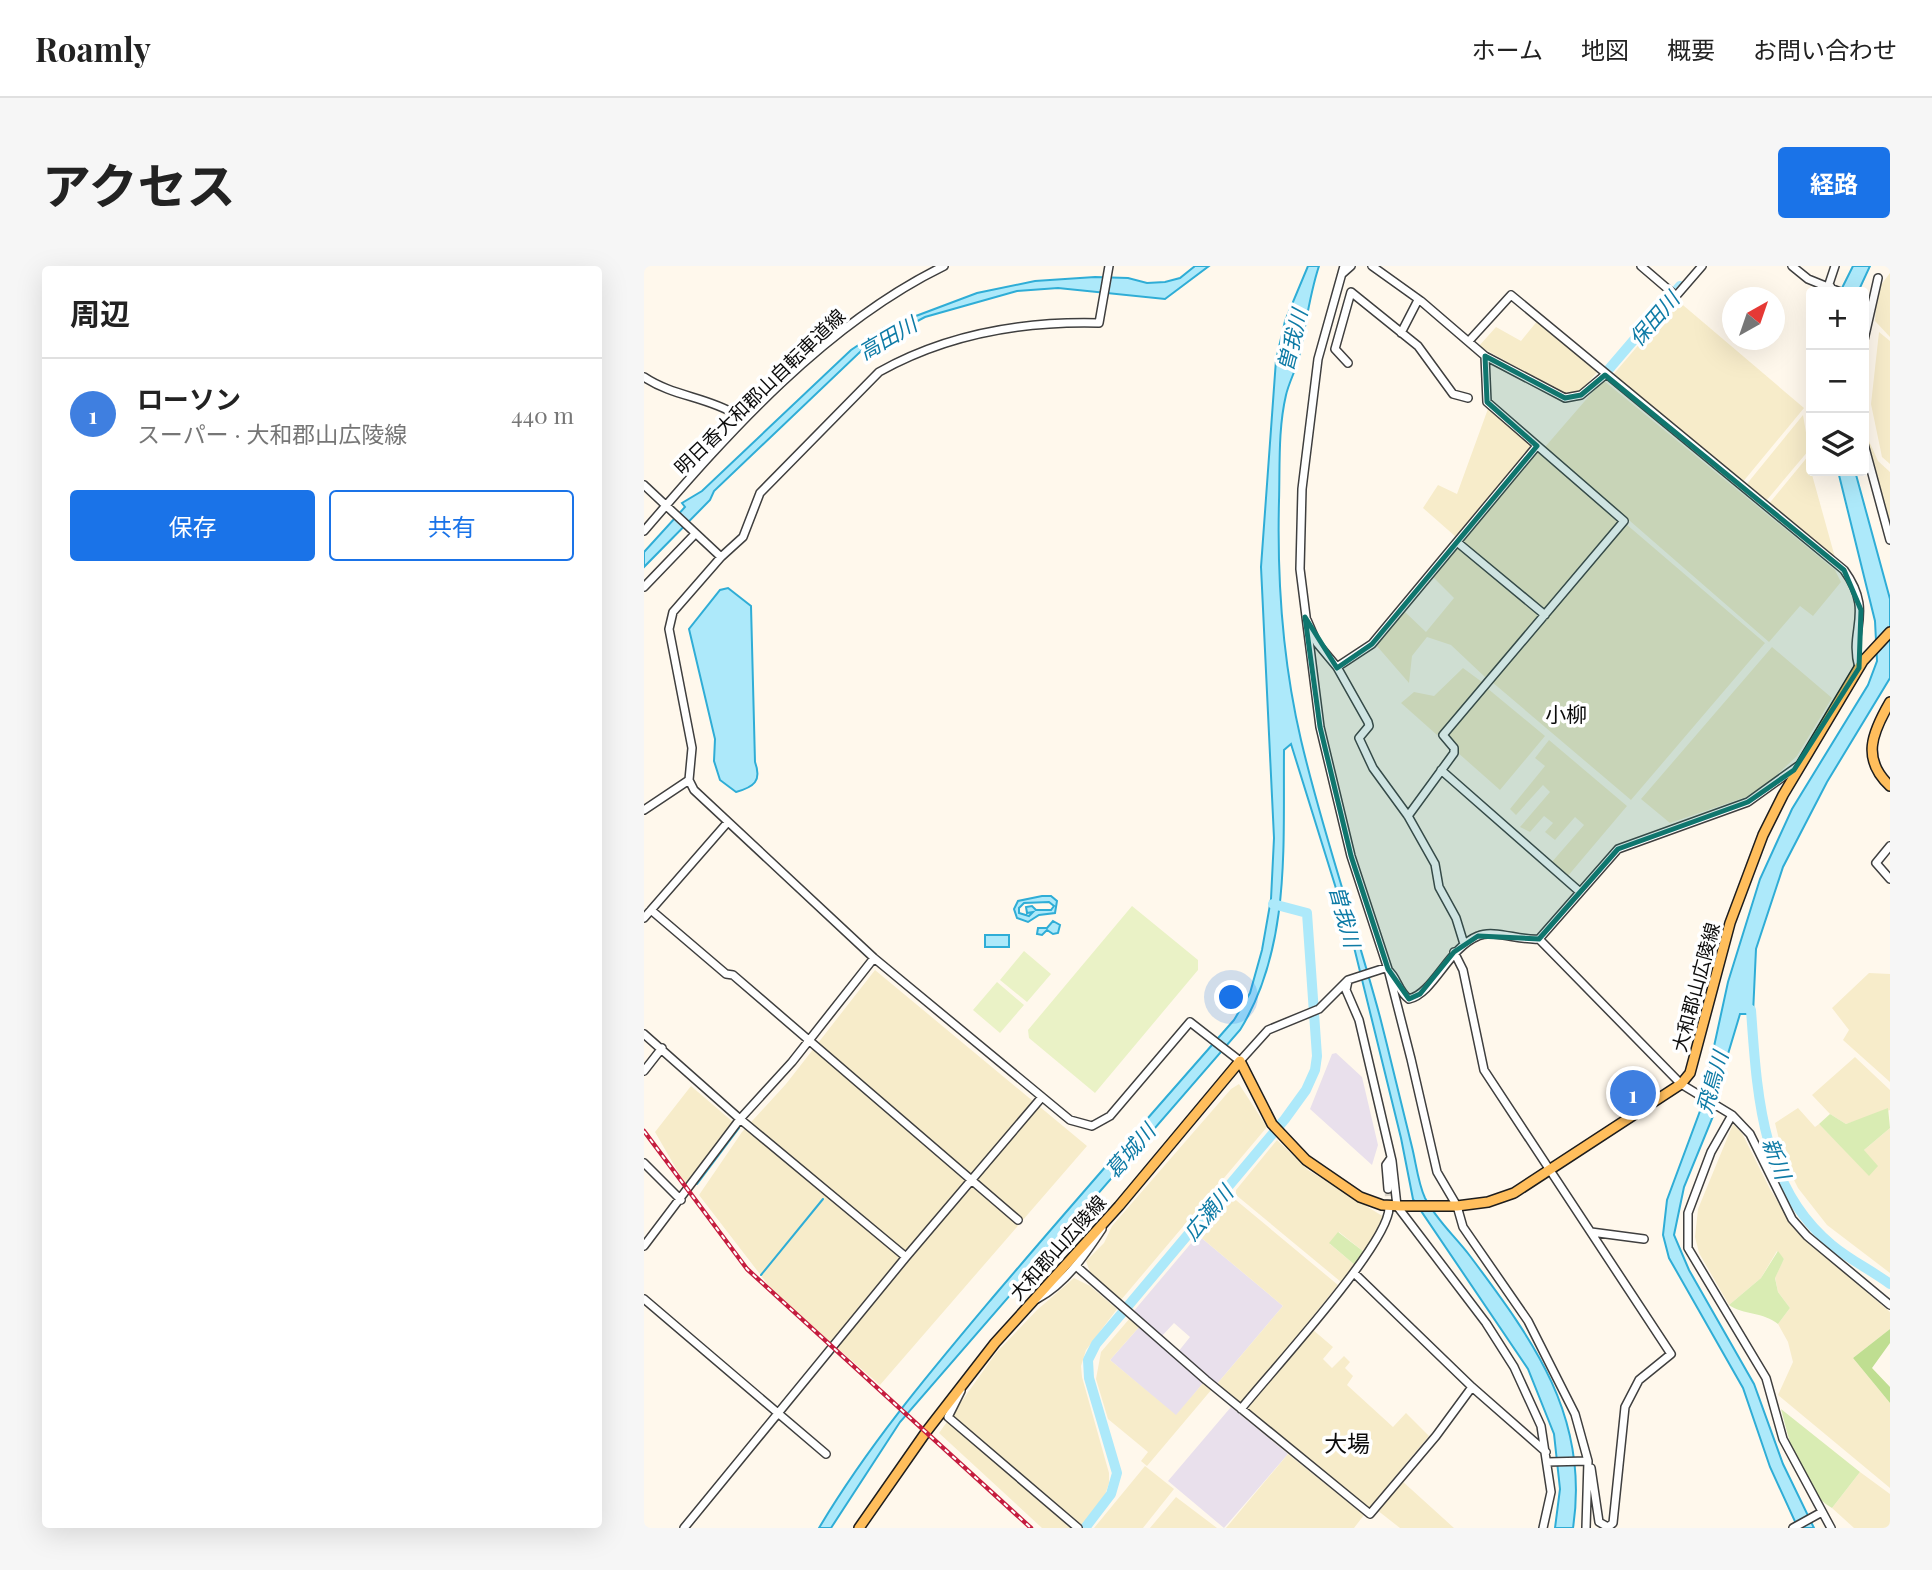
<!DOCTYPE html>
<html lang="ja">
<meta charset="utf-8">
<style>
:root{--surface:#fff;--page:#f6f6f6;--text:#222;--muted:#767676;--line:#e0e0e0;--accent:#1a73e8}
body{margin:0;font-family:"Playfair Display","Noto Sans JP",serif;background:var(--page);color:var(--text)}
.controls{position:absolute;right:21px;top:21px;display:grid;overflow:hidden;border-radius:7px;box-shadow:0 7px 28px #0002}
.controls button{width:63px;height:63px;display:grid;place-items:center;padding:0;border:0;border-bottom:2px solid var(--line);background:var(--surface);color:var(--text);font:35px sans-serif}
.compass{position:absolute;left:1078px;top:21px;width:63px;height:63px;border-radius:50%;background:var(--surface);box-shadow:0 7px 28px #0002;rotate:40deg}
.you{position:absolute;left:588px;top:732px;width:24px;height:24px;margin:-18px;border:5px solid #fff;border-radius:50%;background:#1a73e8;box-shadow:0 0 0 10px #1a73e833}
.badge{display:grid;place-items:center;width:46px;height:46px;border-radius:50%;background:var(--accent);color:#fff;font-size:23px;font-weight:700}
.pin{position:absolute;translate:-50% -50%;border:4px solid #fff;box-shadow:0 2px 7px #0006}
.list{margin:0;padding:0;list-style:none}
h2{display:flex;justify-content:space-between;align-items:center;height:91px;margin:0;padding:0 28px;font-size:30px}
h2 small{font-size:23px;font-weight:400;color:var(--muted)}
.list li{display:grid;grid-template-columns:46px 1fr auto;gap:21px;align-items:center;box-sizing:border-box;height:112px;padding:0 28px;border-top:2px solid var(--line)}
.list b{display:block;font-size:26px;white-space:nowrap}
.list p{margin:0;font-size:23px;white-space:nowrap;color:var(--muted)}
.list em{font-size:23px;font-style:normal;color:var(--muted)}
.actions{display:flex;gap:14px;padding:21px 28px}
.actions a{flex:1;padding:16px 0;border:2px solid var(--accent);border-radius:7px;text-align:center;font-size:24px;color:var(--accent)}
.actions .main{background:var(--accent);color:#fff}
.icon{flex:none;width:38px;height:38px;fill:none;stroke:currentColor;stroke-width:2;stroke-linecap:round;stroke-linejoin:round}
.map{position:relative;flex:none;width:1246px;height:1262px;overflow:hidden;border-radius:7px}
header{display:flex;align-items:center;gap:42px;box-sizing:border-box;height:98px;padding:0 35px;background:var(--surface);border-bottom:2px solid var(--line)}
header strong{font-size:33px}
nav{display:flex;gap:38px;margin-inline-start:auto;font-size:24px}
.intro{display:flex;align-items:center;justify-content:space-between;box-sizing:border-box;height:168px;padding:0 42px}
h1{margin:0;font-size:49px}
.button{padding:18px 32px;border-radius:7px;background:var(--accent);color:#fff;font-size:24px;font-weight:700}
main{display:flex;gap:42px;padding:0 42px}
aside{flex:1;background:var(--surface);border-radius:7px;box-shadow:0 7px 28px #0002}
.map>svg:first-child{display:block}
.industrial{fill:#e9e0ec}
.farmland{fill:#f7ecca}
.green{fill:#d9ecb3}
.forest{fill:#bfde91}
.pitch{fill:#eaf2c6}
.water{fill:#ade9fa;stroke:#2fadd6;stroke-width:2;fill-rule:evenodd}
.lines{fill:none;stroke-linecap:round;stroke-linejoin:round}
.stream{stroke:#2fadd6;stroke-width:2}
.river{stroke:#ade9fa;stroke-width:10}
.minor-tunnel{stroke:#dbd5ca;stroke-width:7;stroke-dasharray:7 3.5;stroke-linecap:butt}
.minor-casing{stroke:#3f3f3f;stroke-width:10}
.major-casing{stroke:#1d1d1d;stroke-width:12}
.minor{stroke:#fff;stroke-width:7}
.major{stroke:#ffbe5c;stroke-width:9}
.rail-casing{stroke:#c51c3e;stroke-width:4.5}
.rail{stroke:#fff;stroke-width:2;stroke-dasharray:5;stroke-linecap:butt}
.marked{fill:#0f766e;fill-opacity:0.2;stroke:#0f766e;stroke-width:5;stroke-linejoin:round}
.labels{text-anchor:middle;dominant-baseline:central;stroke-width:7;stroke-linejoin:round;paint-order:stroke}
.street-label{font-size:19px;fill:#0c0c0c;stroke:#fff}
.water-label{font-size:21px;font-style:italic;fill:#0e7ba6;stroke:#fff}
.neighbourhood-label{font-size:21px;fill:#0c0c0c;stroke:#fff}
.quarter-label{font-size:23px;fill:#0c0c0c;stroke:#fff}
</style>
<header>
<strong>Roamly</strong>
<nav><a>ホーム</a><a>地図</a><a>概要</a><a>お問い合わせ</a></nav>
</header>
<div class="intro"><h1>アクセス</h1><a class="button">経路</a></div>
<main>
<aside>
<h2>周辺<small></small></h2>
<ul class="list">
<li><span class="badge" style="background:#3f7fe0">1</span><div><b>ローソン</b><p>スーパー · 大和郡山広陵線</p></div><em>440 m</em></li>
</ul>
<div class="actions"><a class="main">保存</a><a>共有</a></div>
</aside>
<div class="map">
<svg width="1246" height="1262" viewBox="0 0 1246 1262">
<rect width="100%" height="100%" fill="#fff8ec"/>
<path class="industrial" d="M692,787L718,811L734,879L728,899L666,843L688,788Z
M554,969L639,1040L573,1118L534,1086L546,1071L530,1057L517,1071L489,1046Z
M496,1060L560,1116L532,1150L466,1094Z
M587,1141L644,1188L580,1262L524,1215Z"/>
<path class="farmland" d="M1246,7V71L1231,55L1233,24Z
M1033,34L1160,142L1098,217L968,110Z
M894,54L953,106L936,126L920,128L835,80L852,61L877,75Z
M1235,66L1246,75V198L1238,191L1227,138Z
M959,114L1191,304L1197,316L1169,350L1156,340L1125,376L901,181Z
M845,140L886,177L887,182L812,271L779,242L794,219L813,228Z
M1159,149L1165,184L1122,235L1102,219Z
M1220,164L1234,195L1246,206V263Z
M894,182L978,252L901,346L817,276Z
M1165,189L1167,205L1192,295L1124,239Z
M982,258L1121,377L987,534L848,416Z
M814,280L895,349L842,412L807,379L783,371L768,390L765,417L732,379L760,345L782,366L810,332L789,311Z
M1128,381L1188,432L1153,490L1120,521L1102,531L1026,557L997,533Z
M819,402L838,416L793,469L757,437L770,426L790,430Z
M843,422L901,470L856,524L813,486L815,483L802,472Z
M905,474L983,540L923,611L907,597L940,559L931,551L911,574L901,566L909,557L900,550L886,566L876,561L906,526L899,519L872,549L866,543L901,500L891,492Z
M231,704L443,880L236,1119L132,1029L55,929L98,866L142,818Z
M1225,707L1246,708V816L1199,774L1205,764L1188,742Z
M1211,791L1246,824V844L1202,858L1186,848L1168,829Z
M595,818L623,861L477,1034L447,1009L442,995L460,977L468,960L587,823Z
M47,820L89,856L41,918L11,866Z
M1154,842L1171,861L1175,858L1225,909L1220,884L1246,862V1007L1183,959L1154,922L1140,894L1131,857Z
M1089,858L1098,867L1126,923L1152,965L1246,1046V1063L1209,1092L1246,1137V1222L1134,1129L1149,1096L1144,1076L1134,1058L1146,1042L1134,1026L1131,1011L1140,993L1133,985L1117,1012L1085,1039L1055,987L1051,971L1054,943Z
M633,874L664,904L740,951L720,986L695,966L686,978L712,1000L697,1016L592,929V924Z
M587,930L694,1019L598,1139L573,1118L639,1040L554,969Z
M430,1012L446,1020L473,1043L442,1084L437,1100L438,1111L465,1207V1217L459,1235L438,1262H398L295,1167L352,1087L393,1044Z
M486,1052L496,1060L466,1094L532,1149L560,1116L568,1123L503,1200L497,1195L504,1186L464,1153L452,1113L457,1086Z
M668,1063L689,1081L679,1093L688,1102L700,1090L706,1096L701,1102L709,1110L703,1119L749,1161L762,1147L785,1170L724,1243L602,1145Z
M644,1188L720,1249L710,1262H582Z
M501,1200L530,1223L499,1262H450Z
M1216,1206L1246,1228V1262H1210L1188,1242Z
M757,1214L810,1262H756L733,1244Z
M532,1231L573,1262H506Z"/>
<path class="green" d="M1244,842L1246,862L1220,884L1234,900L1225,910L1175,858L1186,848L1202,858Z
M694,966L720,986L712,1000L685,977Z
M1134,985L1140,993L1131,1012L1134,1026L1146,1042L1134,1058C1120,1046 1099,1049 1085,1039L1117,1012Z
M1137,1143L1216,1206L1188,1242C1156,1224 1146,1177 1137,1143Z"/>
<path class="forest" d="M1246,1063V1077L1228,1102L1246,1121V1137L1209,1092Z"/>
<path class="pitch" d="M488,640L554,694V704L451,827L385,772L384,764Z
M380,685L407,708L383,736L356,714Z
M353,716L380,739L356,767L329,744Z"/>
<path class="water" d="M551,0H565L521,33L414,22L373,25L281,51L217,85L70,225L66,234L0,301V286L41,241L38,237L58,225L207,84L240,62L333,27L391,15L451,11L484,12L503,17L521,16L536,12Z
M664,0H675C665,30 662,60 655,91C652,104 645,116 642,129C634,163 636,200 635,235C633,315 639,397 657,474C679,568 711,658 736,751C747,794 757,837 768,881C772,897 774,917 781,932C793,955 811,970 826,990C889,1074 946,1151 929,1262H911L916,1223L910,1168L884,1103L769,933L757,872L709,677L647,478L640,484C639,578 647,682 596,764L256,1156L187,1262H175C225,1178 287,1105 350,1030C429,937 509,846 590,754L606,727L618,684L627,633L630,572L617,301L632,94L641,55Z
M1209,0H1226L1214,26H1196Z
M1194,205H1211L1246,333V412L1183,516L1139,601L1112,683L1109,748H1096L1081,798L1074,838L1040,921L1030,969L1045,1004L1110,1118L1139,1198L1170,1262H1154L1126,1201L1099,1122L1025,992L1019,969L1023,934L1056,845L1084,716L1116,613L1148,543L1224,419L1233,395L1231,355Z
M84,322L107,340L111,496C118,515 110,521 92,526L76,514L70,495L71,473L45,363L76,324Z
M398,630H407L413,635L411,647L395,649L384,656L373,652L370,643L374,635ZM405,636L410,640L407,644H392L388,640L382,641L383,647L389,646L385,650L375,647V642L380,637Z
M409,655L416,659L414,667L409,668L403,664L398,669L393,668L394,662H403Z
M341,669H365V681H341Z"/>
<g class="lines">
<path class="stream" d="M53,918L95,862
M117,1009L179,933"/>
<path class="river" d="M965,103L1036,20
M1100,739L1107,744C1113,827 1117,921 1188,979C1206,994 1227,1004 1246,1018
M441,1262L467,1228L473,1207L445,1112L444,1094L452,1078L641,853L662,824L671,804L673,790L663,647L629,638"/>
<path class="minor-tunnel" d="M744,923L745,941"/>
<g class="minor-casing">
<path id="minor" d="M465,0L455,57C378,55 303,68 235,106L116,227L99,271L77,291L29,346L25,363L48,482L45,514L50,524L230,692L426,854L448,860L466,850L546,756L596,795L624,764L675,743L704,714L741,702C754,710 753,725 765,733C790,727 804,682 834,670C850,663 876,675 895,673
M700,0L674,93L658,223L656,303L676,461L707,590L744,703L767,793L793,906L813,940L819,961L884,1055L931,1148L944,1195L942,1262
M728,0L777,35L841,90L921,132L937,129L961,109
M997,0L1032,30L1058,0
M1148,0L1164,13L1196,26
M698,8L707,0
M1188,23L1185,18L1191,0
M757,67L774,34
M1220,74L1234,12
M825,75L867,29L1200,304C1231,347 1204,363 1215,402
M704,97L691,83L707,26L774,80L809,128L824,132
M0,111C28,130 63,131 91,148L75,177
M1220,178L1246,274
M0,219L77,291
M0,265C85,166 181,58 300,0
M813,276L901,349
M0,321L51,268
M663,354L673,377L693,401L724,456L725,460L715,472L729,502L764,550L791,598L795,621L812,652L820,678
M693,401L728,378L892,181
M1154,500L1104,536L974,583L895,673L1037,818L1088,849L1106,868L1148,953L1163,970L1246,1039
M797,504L936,626
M0,544L45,514
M764,550L810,487V482L799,469L980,255L843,136L841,90
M1246,580L1232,597L1246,613
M7,644L82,708L89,709L374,954
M0,652L83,557
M810,686L819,704L840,804L1027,1088L995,1114L981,1141L969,1257L964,1261L955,1256L947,1202
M704,715L702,724L715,754L748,895L753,940L842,1057L870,1101L897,1160L907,1226L899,1262
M0,768L96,853L148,796L230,692
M0,805L18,782
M1088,849L1067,886L1044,947V982L1122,1112L1139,1173L1187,1262
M0,897L37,934
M744,923L742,899L747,892
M947,966L1000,973
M0,980L96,853L262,991
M432,1000L562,1114L726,1248L792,1170L828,1121
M710,1007L828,1121L902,1186
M0,1033L182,1188
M393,1033C422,1017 440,990 458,963
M317,1125L304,1151L434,1262
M597,1143C624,1109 747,976 745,941
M903,1196L944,1195
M40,1262L262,991L398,831
M1149,1262L1178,1246"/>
</g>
<g class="major-casing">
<path id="major" d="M1246,436C1228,467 1217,493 1246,520
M596,795L628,858L662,894L716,931L738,939L757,940H813L844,936L870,927L1037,818L1046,807L1086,657L1119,569L1139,529L1219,395L1246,366
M215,1262L282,1166L351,1077L475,940L596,795"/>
</g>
<use href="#minor" class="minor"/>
<use href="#major" class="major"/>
<g class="rail-casing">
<path id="rail" d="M0,865L103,1003L387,1262"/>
</g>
<use href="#rail" class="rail"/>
</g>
<path class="marked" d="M841,90L921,132L937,129L961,109L1200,304L1217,344L1215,402L1150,504L1104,536L974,583L895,673L834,670L810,686L776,728L765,733L744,703L707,590L676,461L661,351L693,402L728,378L893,180L843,136Z"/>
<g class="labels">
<g class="street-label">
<text transform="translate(115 125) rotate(-44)">明日香大和郡山自転車道線</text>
<text transform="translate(1051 721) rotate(-75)">大和郡山広陵線</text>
<text transform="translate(413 981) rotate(-48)">大和郡山広陵線</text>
</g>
<g class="water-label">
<text transform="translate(1009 52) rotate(-49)">保田川</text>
<text transform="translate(243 71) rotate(-30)">高田川</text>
<text transform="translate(647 74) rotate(-76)">曽我川</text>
<text transform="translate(702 650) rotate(75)">曽我川</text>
<text transform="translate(1067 816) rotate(-74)">飛鳥川</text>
<text transform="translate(485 884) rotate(-49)">葛城川</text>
<text transform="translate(1134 892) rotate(69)">新川</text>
<text transform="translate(563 946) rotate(-50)">広瀬川</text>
</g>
<g class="neighbourhood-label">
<text x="922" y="447">小柳</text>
</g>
<g class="quarter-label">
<text x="703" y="1176">大場</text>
</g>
</g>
</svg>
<div class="controls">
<button>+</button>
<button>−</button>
<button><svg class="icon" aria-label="layers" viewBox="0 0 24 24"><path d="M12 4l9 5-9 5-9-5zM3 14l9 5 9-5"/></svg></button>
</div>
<svg class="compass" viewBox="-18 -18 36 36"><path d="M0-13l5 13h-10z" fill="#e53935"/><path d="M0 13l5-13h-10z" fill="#767676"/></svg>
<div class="you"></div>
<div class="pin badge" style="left:989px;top:827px;background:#3f7fe0">1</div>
</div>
</main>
